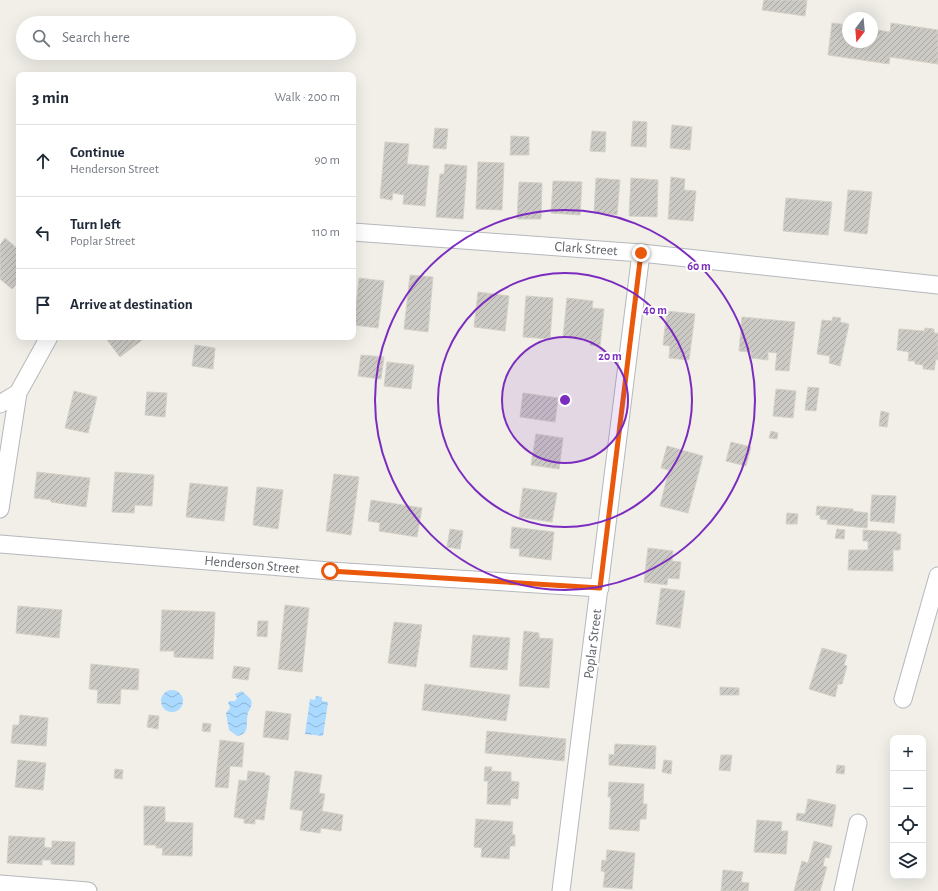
<!DOCTYPE html>
<meta charset="utf-8">
<style>
:root{--surface:#fff;--page:#f2f2f3;--text:#1f2937;--muted:#747a83;--line:#e0e1e3}
body{margin:0;font-family:"Alegreya Sans",sans-serif;background:var(--page);color:var(--text)}
.controls{position:absolute;right:12px;bottom:12px;display:grid;overflow:hidden;border-radius:8px;box-shadow:0 4px 16px #0002}
.controls button{width:36px;height:36px;display:grid;place-items:center;padding:0;border:0;border-bottom:1px solid var(--line);background:var(--surface);color:var(--text);font:20px sans-serif}
.compass{position:absolute;left:842px;top:12px;width:36px;height:36px;border-radius:50%;background:var(--surface);box-shadow:0 4px 16px #0002;rotate:196deg}
.stop{position:absolute;width:12px;height:12px;margin:-9px;border:3px solid #ea580c;border-radius:50%;background:#fff}
.stop.end{background:#ea580c;border-color:#fff;box-shadow:0 1px 4px #0008}
.list{margin:0;padding:0;list-style:none}
h2{display:flex;justify-content:space-between;align-items:center;height:52px;margin:0;padding:0 16px;font-size:17px}
h2 small{font-size:13px;font-weight:400;color:var(--muted)}
.list li{display:grid;grid-template-columns:26px 1fr auto;gap:12px;align-items:center;box-sizing:border-box;height:72px;padding:0 16px;border-top:1px solid var(--line)}
.list b{display:block;font-size:15px;white-space:nowrap}
.list p{margin:0;font-size:13px;white-space:nowrap;color:var(--muted)}
.list em{font-size:13px;font-style:normal;color:var(--muted)}
.icon{flex:none;width:22px;height:22px;fill:none;stroke:currentColor;stroke-width:2;stroke-linecap:round;stroke-linejoin:round}
.map{position:relative;flex:none;width:938px;height:891px;overflow:hidden}
.search{position:absolute;background:var(--surface);box-shadow:0 4px 16px #0002;left:16px;top:16px;width:340px;height:44px;display:flex;align-items:center;gap:10px;box-sizing:border-box;padding:0 14px;border-radius:22px;color:var(--muted);font-size:15px}
.panel{position:absolute;background:var(--surface);box-shadow:0 4px 16px #0002;left:16px;top:72px;width:340px;height:268px;border-radius:8px}
.map>svg:first-child{display:block}
.water{fill:url(#water-waves)}
.building{fill:url(#building-hatch);stroke:#d6d1c6}
.lines{fill:none;stroke-linecap:round;stroke-linejoin:round}
.minor-casing{stroke:#b5b8bc;stroke-width:19}
.minor{stroke:#fff;stroke-width:17}
.route{stroke:#ea580c;stroke-width:5}
.ring{fill:none;stroke:#7b2cbf;stroke-width:2}
.labels{text-anchor:middle;dominant-baseline:central;stroke-width:4;stroke-linejoin:round;paint-order:stroke}
.street-label{font-size:14px;fill:#5f6368;stroke:#fff}
.centre{fill:#7b2cbf;stroke:#fff;stroke-width:2}
.ring-label{font-size:12px;text-anchor:middle;font-weight:bold;fill:#7b2cbf;stroke:#fff;stroke-width:4;stroke-linejoin:round;paint-order:stroke}
</style>
<div class="map">
<svg width="938" height="891" viewBox="0 0 938 891">
<defs>
<pattern id="water-waves" width="16" height="10" patternUnits="userSpaceOnUse"><rect width="16" height="10" fill="#aadaff"/><path d="M0 5q4-4 8 0t8 0" fill="none" stroke="#8eb4d2"/></pattern>
<pattern id="building-hatch" width="6" height="6" patternUnits="userSpaceOnUse"><rect width="6" height="6" fill="#cccac5"/><path d="M-1 1l2-2M0 6l6-6M5 7l2-2" fill="none" stroke="#a9a8a4"/></pattern>
</defs>
<rect width="100%" height="100%" fill="#f1efe8"/>
<path class="water" d="M161 701a11 11 0 1 1 22 0a11 11 0 1 1-22 0Z
M242,691C245,695 249,696 251,700C253,705 250,708 248,713C245,723 251,734 237,736L229,730L226,713L230,708L228,702L230,701H235L237,698L235,694Z
M316,696L322,697V701L328,702L323,736L305,734L310,699L315,700Z"/>
<path class="building" d="M764,0H807L805,16L762,10Z
M32,20L77,21V23H32Z
M832,23L848,25V42H872V29L890,32L891,23L938,30V64L890,57L889,64L828,55Z
M633,121L647,122L646,147L631,146Z
M672,125L692,127L690,150L670,148Z
M435,128L448,129L446,149L433,148Z
M592,131L606,132L605,152L590,151Z
M511,136L529,137V155H510Z
M385,142L409,144L407,164L429,166L425,206L403,204L404,195L393,193L392,200L380,198Z
M478,162L504,163L502,210L476,209Z
M445,164L467,166L463,219L436,217L440,174H444Z
M671,177L685,179L684,190L696,191L693,221L668,219Z
M596,178L620,180L617,215L594,213Z
M631,178L658,180L657,217L629,216Z
M553,181L582,182L580,215L551,213Z
M519,182L542,183L541,219H517Z
M848,190L872,192L867,234L844,231Z
M786,198L832,202L828,235L783,231Z
M5,238L19,250V272L16,275L19,277V281L12,289L0,279V245Z
M410,275L433,277L428,332L404,329Z
M359,278L384,281L378,328L354,325Z
M478,292L509,296L505,331L474,327Z
M526,296L553,298L550,339L523,337Z
M567,298L593,301L592,308L604,309L600,346L590,345L591,340L563,337Z
M667,311L695,314L689,360L669,358L670,346L663,345Z
M742,317L795,322L789,371L775,370L777,353L768,352V360L751,358V352L739,351Z
M833,317L841,318L840,322L849,324L840,366L829,363L830,356L817,354L822,320L832,321Z
M925,328L934,329V333H938V360L936,359L934,370L923,369V365L915,364V361H908L909,352L897,350L899,329L924,331Z
M105,337H146L120,357Z
M195,345L215,348L213,369L192,366Z
M361,355L384,357L381,379L358,376Z
M387,362L414,365L411,389L384,386Z
M808,387L819,388L816,411L805,410Z
M776,389L796,391L793,418L773,416Z
M74,391L97,397L88,433L65,428Z
M147,392L167,393L165,417L145,415Z
M523,393L558,398L555,422L520,417Z
M881,411L889,413L887,427L879,426Z
M771,431L778,433L777,439L769,438Z
M536,434L563,438L559,469L531,465Z
M731,442L751,447L746,466L726,461Z
M667,446L703,456L688,513L660,506L669,470L661,468Z
M37,472L90,478L86,507L51,502V500L34,498Z
M115,472L154,475L152,506L135,505L134,513L112,512Z
M334,474L359,477L351,535L326,531Z
M190,483L228,487L224,521L186,517Z
M257,487L283,490L278,529L253,525Z
M523,488L557,493L552,522L519,517Z
M872,495L896,496L894,523L870,521Z
M371,500L422,508L417,537L379,531L380,523L368,521Z
M817,506L853,509V511L868,513L867,528L827,524L828,520L820,519V515H816Z
M787,513L798,514L797,524H786Z
M512,527L554,532L551,560L519,556L520,549L510,548Z
M450,529L463,531L460,549L447,547Z
M837,529L845,530L844,539L835,538Z
M863,530L897,532V534H901L900,550H893V571L848,570L849,550H868V541H863Z
M648,548L673,551L672,561L681,562L679,579L668,578L667,585L644,582Z
M661,588L685,591L680,628L656,624Z
M285,605L309,608L302,672L278,669Z
M18,606L62,610L59,638L16,633Z
M162,610L215,612L213,659L174,657V651H160Z
M258,621H268L267,637L257,636Z
M394,622L422,625L416,667L388,663Z
M524,631L539,633V638L553,639L549,688L519,686Z
M473,635L510,638L507,670L470,667Z
M822,648L847,655L844,665L847,666L842,684H838L835,697L809,689Z
M91,664L139,669L138,690L121,689L120,704L97,703L98,690L89,689Z
M234,666L250,668L248,680L232,678Z
M425,684L510,695L506,721L422,710Z
M720,687L739,688V695H720Z
M266,711L291,714L288,740L263,737Z
M20,715L48,718L46,746L11,743L13,725H19Z
M149,715L159,716L158,729L147,727Z
M203,723L211,724L210,732L202,731Z
M487,731L566,739L564,761L485,753Z
M220,740L244,743L242,767L230,766L228,788L215,787Z
M615,744L656,746L655,769L609,765V754L614,755Z
M721,755H732L730,771L719,770Z
M18,760L46,763L43,790L15,787Z
M664,760L672,761L671,774L662,772Z
M837,765L845,766L844,774L836,773Z
M485,767H492L491,771L511,772V781L519,782L518,799L511,798L510,805L487,804L488,781H484Z
M115,769L123,770L122,779L114,778Z
M248,771L265,773V775L270,776L264,820L255,819V824L244,823V819L234,817L239,780L247,781Z
M295,771L322,775L319,793L325,794L322,811L343,815L341,831L321,828L320,833L300,830L303,811L290,809Z
M609,782L644,784L643,804H647L646,819H640L639,831L609,829L611,797H608Z
M808,799L836,805L832,827L796,820L797,813L805,814Z
M144,806L165,807V822L193,823L192,856L162,855L163,848H156V845H144Z
M476,819L513,822L512,834L515,835V846H510L509,859L481,857L482,848L474,847Z
M757,820L782,822L781,831H788L786,854L754,852Z
M9,836L45,838L44,847L52,848V841L75,842L74,865L51,864V860H42V865L7,863Z
M814,841L832,846L829,858L825,857L823,866L827,867L820,891H794L802,861L808,863Z
M607,850L635,853L632,889L603,887L605,872L601,871L602,860L606,861Z
M723,870L743,872L741,882L749,883L748,891H721Z"/>
<g class="lines">
<g class="minor-casing">
<path id="minor" d="M353,232L641,253L938,285
M0,404L18,393
M0,509L18,393L49,337
M0,544L330,571L600,588
M903,699L938,576
M0,884L88,891
M561,891L641,253
M843,891L858,823"/>
</g>
<use href="#minor" class="minor"/>
</g>
<g class="lines">
<path class="route" d="M330,571L600,588L641,253"/>
</g>
<circle cx="565" cy="400" r="63" fill="#7b2cbf" fill-opacity=".12"/>
<g class="ring">
<circle cx="565" cy="400" r="63"/>
<circle cx="565" cy="400" r="127"/>
<circle cx="565" cy="400" r="190"/>
</g>
<g class="labels">
<g class="street-label">
<text transform="translate(586 249) rotate(4)">Clark Street</text>
<text transform="translate(252 565) rotate(5)">Henderson Street</text>
<text transform="translate(593 644) rotate(-83)">Poplar Street</text>
</g>
</g>
<circle cx="565" cy="400" r="6" class="centre"/>
<g class="ring-label">
<text x="699" y="270">60 m</text>
<text x="655" y="314">40 m</text>
<text x="610" y="360">20 m</text>
</g>
</svg>
<div class="controls">
<button>+</button>
<button>−</button>
<button><svg class="icon" aria-label="locate" viewBox="0 0 24 24"><circle cx="12" cy="12" r="6"/><path d="M12 2v4M12 18v4M2 12h4M18 12h4"/></svg></button>
<button><svg class="icon" aria-label="layers" viewBox="0 0 24 24"><path d="M12 4l9 5-9 5-9-5zM3 14l9 5 9-5"/></svg></button>
</div>
<svg class="compass" viewBox="-18 -18 36 36"><path d="M0-13l5 13h-10z" fill="#e53935"/><path d="M0 13l5-13h-10z" fill="#747a83"/></svg>
<div class="stop" style="left:330px;top:571px"></div>
<div class="stop end" style="left:641px;top:253px"></div>
<div class="search"><svg class="icon" aria-label="search" viewBox="0 0 24 24"><circle cx="10" cy="10" r="6"/><path d="M15 15l6 6"/></svg>Search here</div>
<section class="panel">
<h2>3 min<small>Walk · 200 m</small></h2>
<ul class="list">
<li><svg class="icon" aria-label="ahead" viewBox="0 0 24 24"><path d="M12 20V5M6 11l6-6 6 6"/></svg><div><b>Continue</b><p>Henderson Street</p></div><em>90 m</em></li>
<li><svg class="icon" aria-label="left" viewBox="0 0 24 24"><path d="M17 20v-9H6M10 6l-5 5 5 5"/></svg><div><b>Turn left</b><p>Poplar Street</p></div><em>110 m</em></li>
<li><svg class="icon" aria-label="arrive" viewBox="0 0 24 24"><path d="M6 21V4h12l-3 4 3 4H6"/></svg><div><b>Arrive at destination</b></div></li>
</ul>
</section>
</div>
